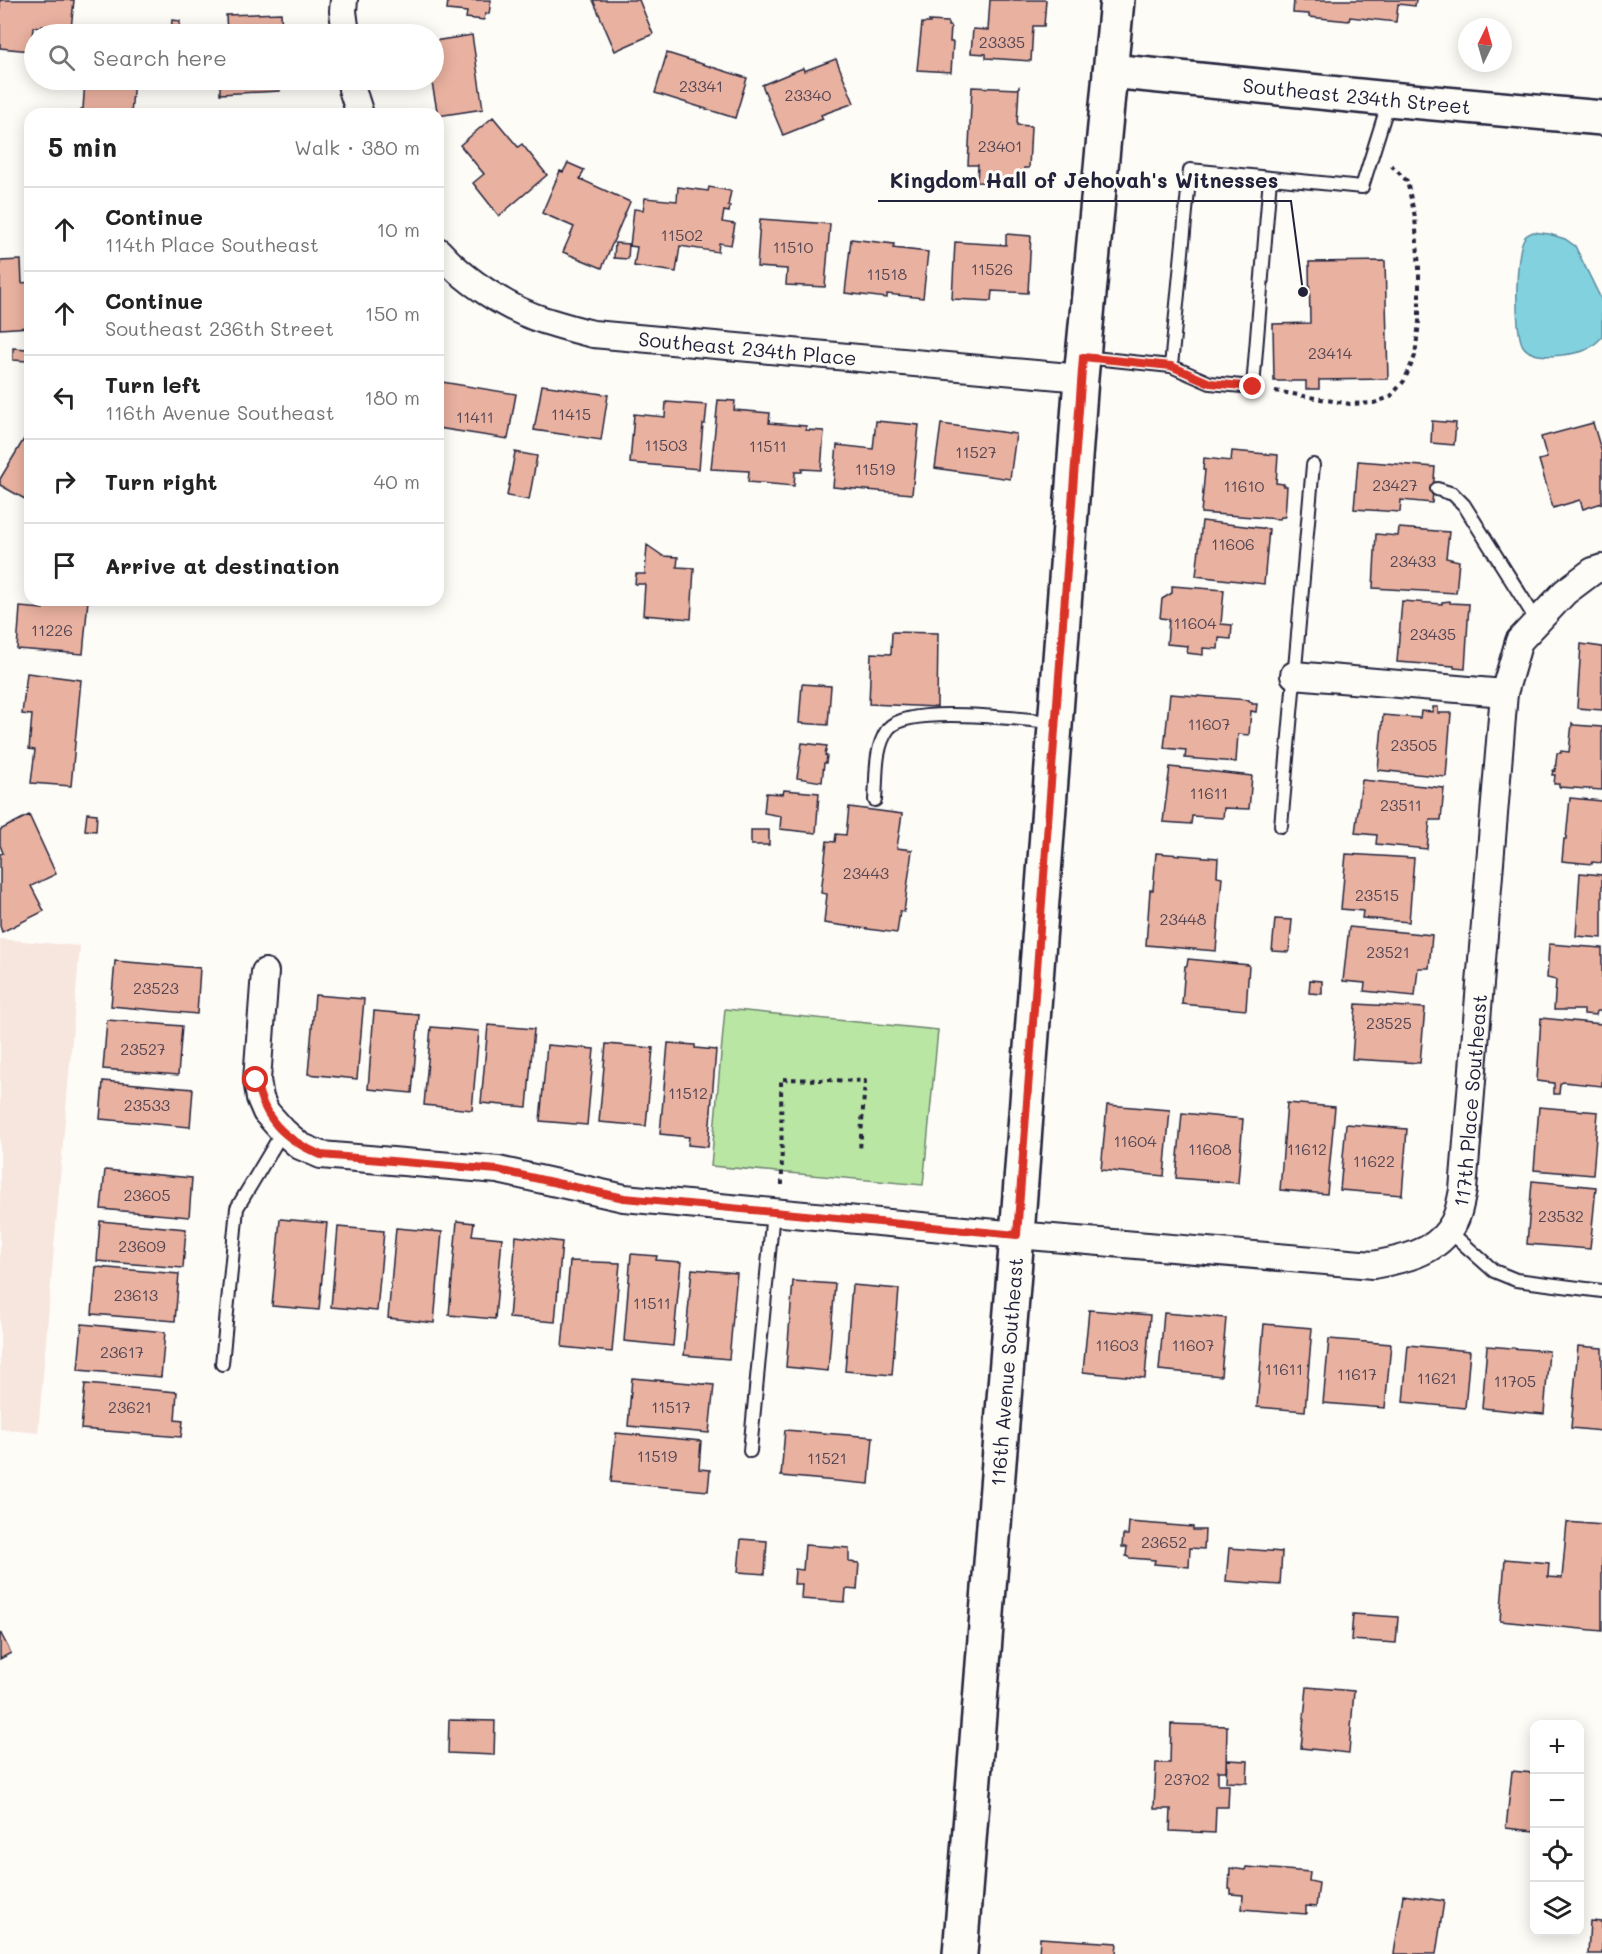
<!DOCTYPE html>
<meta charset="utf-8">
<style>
:root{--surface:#fff;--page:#f6f6f6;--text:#222;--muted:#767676;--line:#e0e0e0}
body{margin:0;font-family:Mali,sans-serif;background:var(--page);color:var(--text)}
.controls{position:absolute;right:18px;bottom:18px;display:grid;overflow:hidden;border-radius:12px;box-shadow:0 3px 15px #0003}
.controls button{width:54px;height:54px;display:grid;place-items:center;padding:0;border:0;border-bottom:2px solid var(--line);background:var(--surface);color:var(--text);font:30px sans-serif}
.compass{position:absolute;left:1458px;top:18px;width:54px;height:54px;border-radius:50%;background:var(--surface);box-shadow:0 3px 15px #0003;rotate:5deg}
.stop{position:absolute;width:18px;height:18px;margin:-14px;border:4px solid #d93025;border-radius:50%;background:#fff}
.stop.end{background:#d93025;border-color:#fff;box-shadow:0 2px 6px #0008}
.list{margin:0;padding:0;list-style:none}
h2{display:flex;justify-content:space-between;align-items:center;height:78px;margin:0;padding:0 24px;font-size:26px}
h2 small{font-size:20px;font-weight:400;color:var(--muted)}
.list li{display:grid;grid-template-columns:39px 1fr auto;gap:18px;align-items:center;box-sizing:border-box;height:84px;padding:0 24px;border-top:2px solid var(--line)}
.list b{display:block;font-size:22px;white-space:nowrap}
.list p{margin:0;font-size:20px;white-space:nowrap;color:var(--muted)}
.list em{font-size:20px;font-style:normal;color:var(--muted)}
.icon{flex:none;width:33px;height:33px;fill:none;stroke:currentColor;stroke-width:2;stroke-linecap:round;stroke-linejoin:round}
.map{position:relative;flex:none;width:1602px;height:1954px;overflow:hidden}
.search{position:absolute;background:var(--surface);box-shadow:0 3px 15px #0003;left:24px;top:24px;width:420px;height:66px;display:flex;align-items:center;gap:15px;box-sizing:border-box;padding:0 21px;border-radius:33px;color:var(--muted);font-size:22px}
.panel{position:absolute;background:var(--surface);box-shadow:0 3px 15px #0003;left:24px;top:108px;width:420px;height:498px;border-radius:18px}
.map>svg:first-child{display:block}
.built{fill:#f7e6dd}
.green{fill:#bae6a4;stroke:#6e8470;stroke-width:1.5}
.water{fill:#82d1df;stroke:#5c8b9d;stroke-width:1.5}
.building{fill:#e9b1a0;stroke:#22223b;stroke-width:1.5}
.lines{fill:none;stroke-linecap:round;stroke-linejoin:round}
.lane-casing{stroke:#22223b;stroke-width:16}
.street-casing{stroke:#22223b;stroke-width:30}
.secondary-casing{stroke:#22223b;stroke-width:38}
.path{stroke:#22223b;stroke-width:4;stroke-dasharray:4.5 4.5;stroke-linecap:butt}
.lane{stroke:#fdfcf7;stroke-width:12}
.street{stroke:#fdfcf7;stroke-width:26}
.secondary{stroke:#fdfcf7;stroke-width:33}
.route{stroke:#d93025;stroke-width:8}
.labels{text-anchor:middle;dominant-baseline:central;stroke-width:6;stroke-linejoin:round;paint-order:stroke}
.number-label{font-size:16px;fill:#544654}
.street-label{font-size:20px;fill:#22223b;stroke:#fdfcf7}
.leader{fill:none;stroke:#22223b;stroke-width:2}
.callout-dot{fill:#22223b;stroke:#fdfcf7;stroke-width:2}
.callout-label{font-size:21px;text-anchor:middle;font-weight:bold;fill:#22223b;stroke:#fdfcf7;stroke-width:6;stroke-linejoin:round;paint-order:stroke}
</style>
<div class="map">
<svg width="1602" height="1954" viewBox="0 0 1602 1954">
<rect width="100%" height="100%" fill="#fdfcf7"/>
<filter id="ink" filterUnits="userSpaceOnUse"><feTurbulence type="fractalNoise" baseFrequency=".0167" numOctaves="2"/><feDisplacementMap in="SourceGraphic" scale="12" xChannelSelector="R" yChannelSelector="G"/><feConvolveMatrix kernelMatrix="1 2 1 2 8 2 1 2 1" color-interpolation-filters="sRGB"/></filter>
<g filter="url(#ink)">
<path class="built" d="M0,939L80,946L38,1433L0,1429Z"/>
<path class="green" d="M725,1009L938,1030L923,1185L711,1166Z"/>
<path class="water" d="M1533,232L1549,234L1565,239L1575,246L1602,301V337C1589,351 1581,353 1562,355C1549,356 1531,358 1523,346C1514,333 1515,248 1525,237C1526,235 1531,233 1533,232Z"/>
<path class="building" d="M0,0H74L71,29L42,26V28L33,27L31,51L0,48Z
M448,0H491L489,14H485L484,20L466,18L467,12L447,10Z
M593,0H639L653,34L615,51Z
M990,0H1046L1044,26H1033L1031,61L986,58V54L971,53L973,29L988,30Z
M1294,0H1416L1415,6L1398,4L1396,22L1350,17L1349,21L1309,17V14L1293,13Z
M281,13L282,34H227L226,15Z
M172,20L180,21L179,33L171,32Z
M929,21L948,22V26H951L950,42H953L951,72L917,70L922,23H930Z
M472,35L483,109L438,116L432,83L423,84L422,80H434V41Z
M667,53L747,78L735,118L655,93Z
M836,59L854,103L821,115L823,119L783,135L762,85L803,68L804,71Z
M85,80H134L131,114H80L81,109H83Z
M220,80H279L280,91L220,94Z
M972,87L1017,89L1019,87L1017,125L1031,126L1029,168H1024L1023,184L977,182L978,165H968Z
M493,117L518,147L522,144L547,175L499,216L473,183L484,174L460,145Z
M568,163L584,170L580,179L630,202L602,268L563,252L574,227L542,213L560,171L563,172Z
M678,187L708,191L709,187L731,191L728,206H730L729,212L724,211L722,222L735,224L731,245L719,243L718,252L680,246L676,272L634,266L637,247L630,246L634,209L643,210L645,198L677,201Z
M760,219L830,224L825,287L786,285L787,269L757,267Z
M1006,234L1031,236L1028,293L992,291L991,301L952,299L955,242L1006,245Z
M851,239L894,244L893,248L928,252L923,298L887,294V298L845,293Z
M615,243L629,244L628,259L614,258Z
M21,260L22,283L30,282V327L0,329V261Z
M1385,261L1388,379L1319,380V389H1306V381H1274L1273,324L1310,323L1309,262Z
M13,348L27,349V361L13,360Z
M442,382L516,394L508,439L438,428V404Z
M542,385L608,395L601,440L534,430Z
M718,400L735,401L734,410L770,413L769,423L806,426V430L824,431L821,470L802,469V472H795L794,486L748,482L749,471L711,469Z
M666,402L707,405L705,424H703L699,469L630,463L634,414L665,417Z
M876,421L919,425L912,494L833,487L837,445L873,449Z
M1432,421L1456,423L1454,445L1431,443Z
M1593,423L1602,453V503L1583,509L1580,500L1553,508L1539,460L1547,458L1541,437Z
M941,424L1016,434L1010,479L935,468Z
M30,429V502L0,485V479Z
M1232,451L1278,455L1276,483L1284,484L1283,486H1287L1285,517H1281L1280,519L1201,513L1205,470H1203L1204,458L1231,461Z
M515,452L537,456L529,500L507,496Z
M1358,461L1435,467L1432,503L1401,500L1400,512L1354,509Z
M1202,521L1269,529L1264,584L1196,576Z
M1399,528L1449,532L1446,558L1459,561L1456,593L1373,588L1376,534L1398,536Z
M647,545L663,556L678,557L677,567L694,568L691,619L643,615L645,584H635L636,574H645Z
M1172,586L1224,590L1221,624L1232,625L1231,639L1219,638L1218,649L1203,648V655L1187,653L1188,646L1167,644L1169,619L1160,618L1162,599L1172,593Z
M46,600H88L83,654L17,649L20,607L43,609V607H45Z
M1402,601L1442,604V602L1450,601V603L1469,604L1465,669L1454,668V666L1397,662Z
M892,632L938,633L937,707L869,704L871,653L891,654Z
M1581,644L1602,647V710L1577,708Z
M27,673L81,680L71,786L31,783L35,750L29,749L32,715L22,714Z
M802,684L831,686L828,725L799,723Z
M1170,694L1249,700V701L1252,702V704H1257L1256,712L1251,711L1249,735L1238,734L1236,762L1185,758L1186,750L1164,748Z
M1433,707H1438V713H1451L1446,777L1378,770L1383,715L1420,718L1421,711L1433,712Z
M1572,723L1574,725L1602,727V790L1559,787V784H1554L1555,775H1552L1553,770L1555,771L1557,753H1561V751L1569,752Z
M802,743L827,746L825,755L827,756L826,763H824L822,782L797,778Z
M1170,767L1252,776L1249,809L1224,808L1223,818L1192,816L1191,824L1163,822Z
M1362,780L1444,788L1441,820H1430L1427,849L1376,844L1377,835L1355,833Z
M784,790L819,793L816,833L780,829L781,816L764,813L766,793L783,794Z
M1570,798L1602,801V863L1592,862V864L1562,861L1564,839H1566Z
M849,807L902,814L897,848L912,850L904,912L900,911L897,933L824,923L827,894L821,893L827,841L835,842L836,834L846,835Z
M87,813L97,814L96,831L85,830Z
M29,815L56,874L31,886L44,911L2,932L0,926V854L3,853L0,845V830Z
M751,830H769V845H751Z
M1156,853L1218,858L1217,876L1222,877L1216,951L1146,945L1150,890H1153Z
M1346,854L1414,858L1409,922L1362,918L1363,911L1341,909Z
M1580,873L1602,875V938L1576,936Z
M1275,919L1292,920L1289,952L1272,951Z
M1349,927L1432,935L1429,968H1418L1415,996L1364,991L1365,983L1343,981Z
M1549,944L1602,948V1011H1597L1596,1015L1584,1014V1010H1554L1556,980L1547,978Z
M1188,959L1249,965L1246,1010L1182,1004L1185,966H1187Z
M115,961L200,968L197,1014L111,1006Z
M1310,980L1322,981V994L1309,993Z
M315,995L364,999L357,1079L308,1074Z
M1356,1004L1425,1008L1420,1063L1352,1059Z
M374,1011L419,1015L412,1093L368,1089Z
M1541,1018L1602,1024V1086L1563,1082L1560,1084L1559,1094H1554V1083L1537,1081Z
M107,1020L182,1026L178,1075L103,1069Z
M488,1025L534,1029L527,1107L481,1103Z
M431,1027L479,1031L472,1110L424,1105Z
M668,1043L695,1045V1048L716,1050L708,1147L688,1145L689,1137L660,1134Z
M606,1044L653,1048L646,1126L599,1122Z
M547,1045L594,1049L587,1125L540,1121Z
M103,1081L193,1089L190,1127L100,1119Z
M1287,1103L1335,1107L1327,1194L1280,1190Z
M1107,1105L1170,1110L1164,1176L1101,1170Z
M1539,1107L1598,1112L1593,1175L1534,1170Z
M1182,1113L1243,1119L1238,1183L1176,1178Z
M1346,1124L1407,1129L1402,1195L1340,1190Z
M105,1170L192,1178L189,1217L101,1209Z
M1532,1181L1596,1187L1590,1249L1527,1244Z
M280,1219L327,1223L319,1310L272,1306Z
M100,1221L186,1229L183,1268L97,1261Z
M457,1221L474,1223L472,1235L502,1238L495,1319L449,1315Z
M338,1227L384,1231L377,1311L331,1307Z
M396,1228L442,1232L434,1323L388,1318Z
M516,1236L562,1242L555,1322L509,1318Z
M631,1254L657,1256L656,1260L681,1262L673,1346L624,1341Z
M570,1261L620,1263L612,1352L562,1347Z
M96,1267L179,1274L175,1321L92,1314Z
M692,1269L737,1273L729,1359L684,1355Z
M793,1281L835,1284L828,1371L786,1367Z
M852,1285L899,1289L892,1375L845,1371Z
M1089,1310L1150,1315L1145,1378L1083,1372Z
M1164,1313L1226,1318L1221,1376L1159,1370Z
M82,1324L165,1332L161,1377L78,1370Z
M1264,1324L1312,1328L1305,1411L1257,1407Z
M1329,1339L1391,1344L1385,1408L1323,1403Z
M1408,1345L1470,1351L1465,1408L1403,1402Z
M1487,1346L1549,1351L1544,1414L1482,1408Z
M1578,1346L1602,1348V1431L1571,1428Z
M632,1378L714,1385L709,1433L628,1426Z
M85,1384L177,1392L175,1420L183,1421L181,1437L81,1429Z
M785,1430L873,1437L869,1484L781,1476Z
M616,1433L701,1441L699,1469L710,1470L708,1491L611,1482Z
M1129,1522L1193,1527V1530H1205L1204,1549L1190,1548L1189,1567L1154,1564L1155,1560L1130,1558L1126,1556L1127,1547H1122L1123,1535H1128Z
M1567,1522L1602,1525V1631L1500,1621L1505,1559L1549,1563L1548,1577L1562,1578Z
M741,1539L767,1541L765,1574L738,1572Z
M805,1545L849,1548V1562L859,1563L857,1590L846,1589L845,1602L801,1599L802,1584H794L795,1569L803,1570Z
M1229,1548L1282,1552L1280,1585L1226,1581Z
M1353,1614L1398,1617L1396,1643L1351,1640Z
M0,1632L11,1653L0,1659Z
M1307,1687L1354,1691L1349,1753L1301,1748Z
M449,1720L495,1721L494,1755L448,1753Z
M1171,1724L1227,1726L1226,1771H1218V1785H1229L1228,1807H1216L1215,1833L1170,1831L1171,1809H1154L1156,1763H1170Z
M1227,1760L1248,1761L1247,1783L1226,1782Z
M1512,1771L1534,1773V1831L1506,1828Z
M1246,1867L1310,1872L1309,1881L1319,1883L1316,1907L1306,1906V1914L1242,1909L1243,1895L1231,1894V1889H1229L1230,1868L1245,1870Z
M1403,1895L1444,1901L1436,1954H1394Z
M1590,1921L1602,1922V1954H1588Z
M1040,1938L1117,1943L1116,1954H1039Z"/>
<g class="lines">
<g class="lane-casing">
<path id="lane" d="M1084,357L1171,366L1190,170L1362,187L1389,101
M1171,366L1210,383L1253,387L1270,178
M1437,489L1453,494L1464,505L1537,621
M875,800C877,776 874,749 888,729C907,704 1023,720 1054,722
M1281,826L1313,465
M1449,1231L1494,1271L1516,1280L1602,1291
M222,1364L237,1208L283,1131
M750,1451L773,1212"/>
</g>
<g class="street-casing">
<g id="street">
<path d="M344,0L343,11L346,34"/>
<path d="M351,80L352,89L360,114"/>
<path id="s1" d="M438,251C464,280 506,308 543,320C559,325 576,330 593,334L1081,378"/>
<path d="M1294,675L1504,693"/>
<path id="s2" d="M265,972L257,1080L260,1098L266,1112L283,1131L300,1146L321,1155L498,1170L624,1198L1017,1235L1373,1265C1399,1260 1433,1254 1449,1230C1458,1219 1460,1204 1463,1190L1504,693L1519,641L1565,592L1593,571L1602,568"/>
</g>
</g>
<g class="secondary-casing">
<g id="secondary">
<path id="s3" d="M1110,71L1389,99L1602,118"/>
<path id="s4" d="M960,1954L1017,1235L1081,378L1117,0"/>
</g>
</g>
<path class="path" d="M1275,391L1350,404L1374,403L1390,397L1404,381L1415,356L1419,322V268L1415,217L1407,181L1391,165
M782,1185L781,1079L865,1081L860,1150"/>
<use href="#lane" class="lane"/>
<use href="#street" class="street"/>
<use href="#secondary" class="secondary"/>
</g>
</g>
<g class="lines" filter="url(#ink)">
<path class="route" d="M256,1080C264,1120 284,1139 321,1155L498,1170L624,1198L1017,1235L1083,357L1171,366L1210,383L1253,387"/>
</g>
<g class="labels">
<g class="number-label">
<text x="1002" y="41">23335</text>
<text x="701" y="85">23341</text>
<text x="808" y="94">23340</text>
<text x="1000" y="145">23401</text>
<text x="682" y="234">11502</text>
<text x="793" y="246">11510</text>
<text x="992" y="268">11526</text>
<text x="887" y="273">11518</text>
<text x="1330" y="352">23414</text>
<text x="571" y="413">11415</text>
<text x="475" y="416">11411</text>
<text x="666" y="444">11503</text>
<text x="768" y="445">11511</text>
<text x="976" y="451">11527</text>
<text x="875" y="468">11519</text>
<text x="1395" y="484">23427</text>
<text x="1244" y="485">11610</text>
<text x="1233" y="543">11606</text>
<text x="1413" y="560">23433</text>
<text x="1195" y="622">11604</text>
<text x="52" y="629">11226</text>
<text x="1433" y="633">23435</text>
<text x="1209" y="723">11607</text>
<text x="1414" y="744">23505</text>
<text x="1209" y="792">11611</text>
<text x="1401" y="804">23511</text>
<text x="866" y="872">23443</text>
<text x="1377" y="894">23515</text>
<text x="1183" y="918">23448</text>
<text x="1388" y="951">23521</text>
<text x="156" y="987">23523</text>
<text x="1389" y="1022">23525</text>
<text x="143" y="1048">23527</text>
<text x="688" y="1092">11512</text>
<text x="147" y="1104">23533</text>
<text x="1135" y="1140">11604</text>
<text x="1210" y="1148">11608</text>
<text x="1307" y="1148">11612</text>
<text x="1374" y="1160">11622</text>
<text x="147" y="1194">23605</text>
<text x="1561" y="1215">23532</text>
<text x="142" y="1245">23609</text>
<text x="136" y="1294">23613</text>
<text x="652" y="1302">11511</text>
<text x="1117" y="1344">11603</text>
<text x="1193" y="1344">11607</text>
<text x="122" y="1351">23617</text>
<text x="1284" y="1368">11611</text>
<text x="1357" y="1373">11617</text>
<text x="1437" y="1377">11621</text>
<text x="1515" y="1380">11705</text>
<text x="130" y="1406">23621</text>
<text x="671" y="1406">11517</text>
<text x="657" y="1455">11519</text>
<text x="827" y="1457">11521</text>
<text x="1164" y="1541">23652</text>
<text x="1187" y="1778">23702</text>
</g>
<g class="street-label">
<text stroke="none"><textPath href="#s3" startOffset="248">Southeast 234th Street</textPath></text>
<text stroke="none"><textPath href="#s1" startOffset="334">Southeast 234th Place</textPath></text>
<text stroke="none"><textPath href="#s2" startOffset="1490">117th Place Southeast</textPath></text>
<text stroke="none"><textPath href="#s4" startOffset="584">116th Avenue Southeast</textPath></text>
</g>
</g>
<path class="leader" d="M1303 292L1291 201H878"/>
<circle class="callout-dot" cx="1303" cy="292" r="6"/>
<g class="callout-label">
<text x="1084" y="188">Kingdom Hall of Jehovah's Witnesses</text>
</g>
</svg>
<div class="controls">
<button>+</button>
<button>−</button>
<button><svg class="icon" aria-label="locate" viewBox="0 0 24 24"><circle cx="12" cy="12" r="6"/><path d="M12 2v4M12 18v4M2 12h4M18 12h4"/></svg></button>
<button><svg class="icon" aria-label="layers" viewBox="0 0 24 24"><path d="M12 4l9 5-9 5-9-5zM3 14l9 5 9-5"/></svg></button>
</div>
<svg class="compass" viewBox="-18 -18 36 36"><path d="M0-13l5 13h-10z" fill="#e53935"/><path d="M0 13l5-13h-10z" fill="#767676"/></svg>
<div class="stop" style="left:256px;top:1080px"></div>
<div class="stop end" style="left:1253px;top:387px"></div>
<div class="search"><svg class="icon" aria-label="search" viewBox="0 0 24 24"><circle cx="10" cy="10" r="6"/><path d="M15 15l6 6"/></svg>Search here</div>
<section class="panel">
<h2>5 min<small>Walk · 380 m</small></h2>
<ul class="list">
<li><svg class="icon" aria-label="ahead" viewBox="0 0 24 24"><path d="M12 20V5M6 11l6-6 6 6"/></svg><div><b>Continue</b><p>114th Place Southeast</p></div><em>10 m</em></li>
<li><svg class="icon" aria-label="ahead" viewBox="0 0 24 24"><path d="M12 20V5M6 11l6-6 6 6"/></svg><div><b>Continue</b><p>Southeast 236th Street</p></div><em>150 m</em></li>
<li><svg class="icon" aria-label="left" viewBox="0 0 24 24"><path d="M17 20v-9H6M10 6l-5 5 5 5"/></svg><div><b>Turn left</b><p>116th Avenue Southeast</p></div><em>180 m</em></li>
<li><svg class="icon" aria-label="right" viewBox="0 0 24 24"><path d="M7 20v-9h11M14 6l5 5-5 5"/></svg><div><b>Turn right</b></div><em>40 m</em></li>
<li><svg class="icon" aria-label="arrive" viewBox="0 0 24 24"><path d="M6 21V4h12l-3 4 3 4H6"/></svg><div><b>Arrive at destination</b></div></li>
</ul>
</section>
</div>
